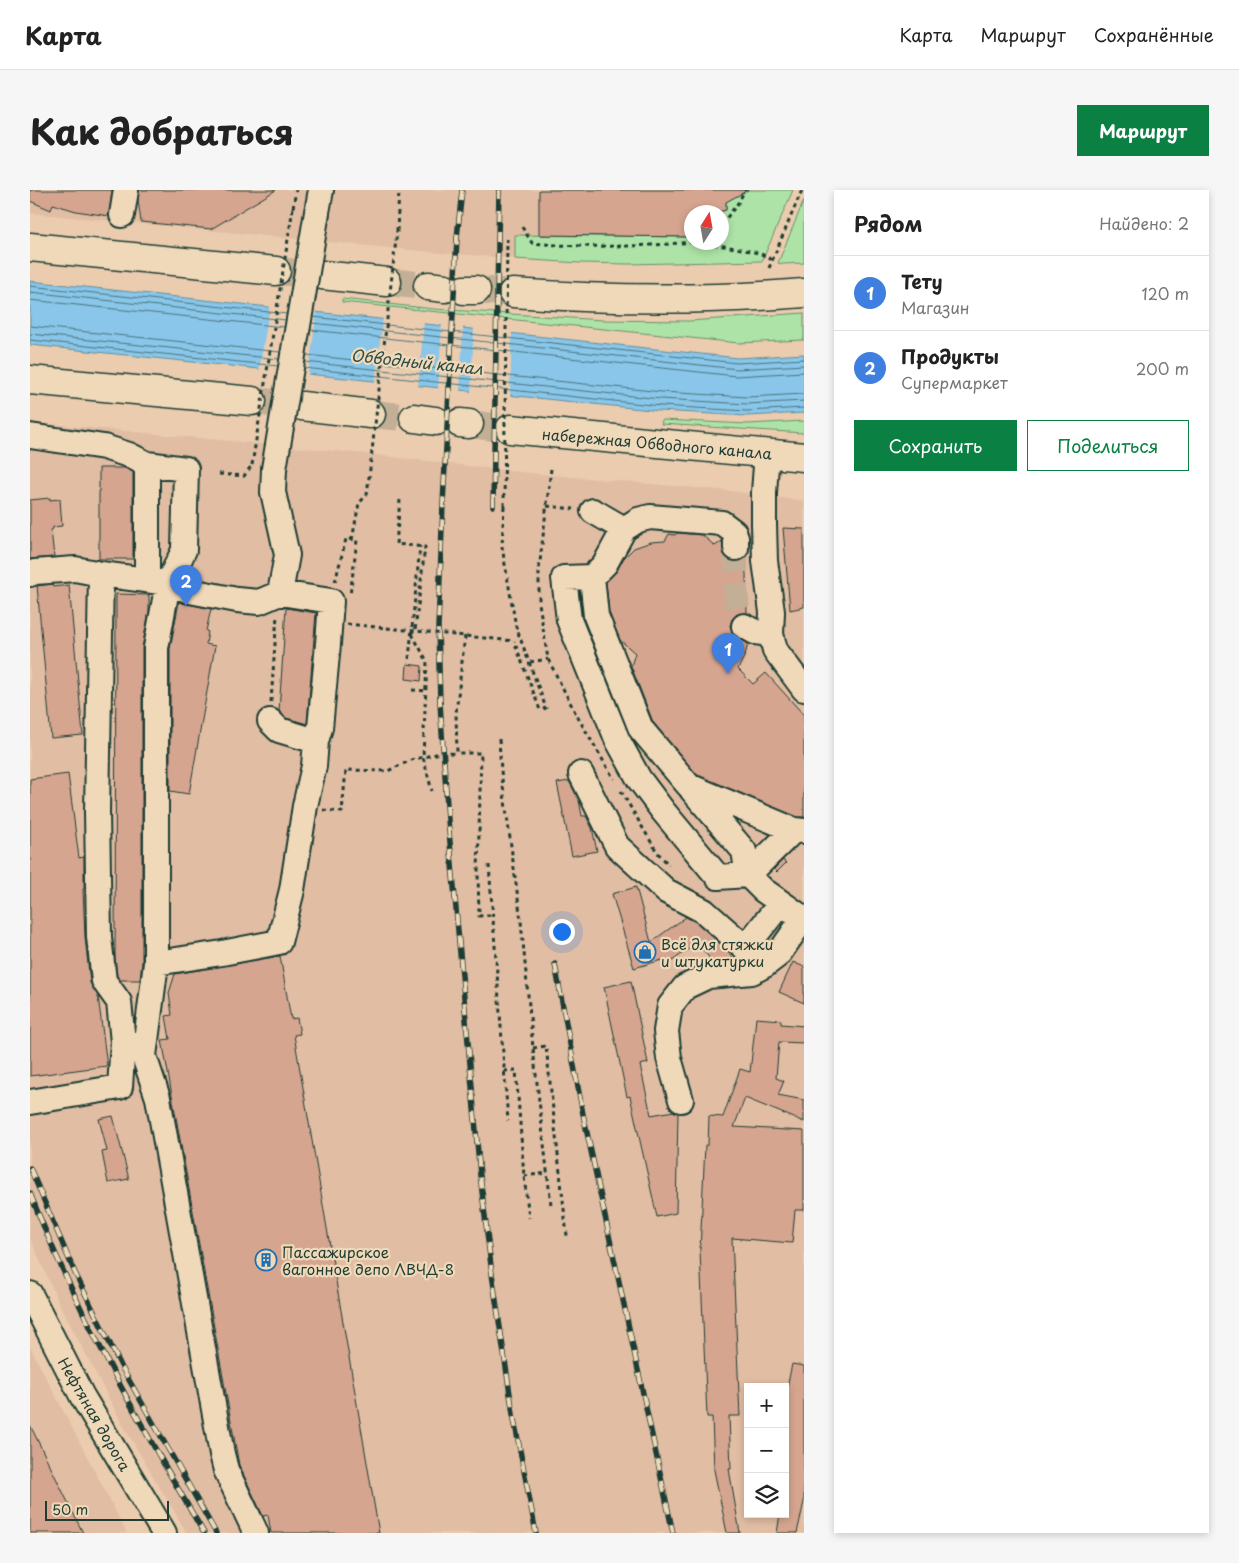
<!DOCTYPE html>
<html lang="ru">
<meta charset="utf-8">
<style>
:root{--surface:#fff;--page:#f6f6f6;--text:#222;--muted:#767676;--line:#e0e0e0;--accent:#0b8043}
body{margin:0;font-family:"Playpen Sans",sans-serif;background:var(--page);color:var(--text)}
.controls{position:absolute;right:15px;bottom:15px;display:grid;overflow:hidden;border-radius:0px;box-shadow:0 2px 8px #0003}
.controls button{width:45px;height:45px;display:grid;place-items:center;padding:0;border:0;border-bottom:1px solid var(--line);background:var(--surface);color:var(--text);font:25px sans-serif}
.compass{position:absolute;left:654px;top:15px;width:45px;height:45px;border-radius:50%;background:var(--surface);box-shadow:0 2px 8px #0003;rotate:11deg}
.scale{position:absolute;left:15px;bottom:12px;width:124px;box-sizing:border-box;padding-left:5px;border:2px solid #1f3d34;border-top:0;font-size:14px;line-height:18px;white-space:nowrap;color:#1f3d34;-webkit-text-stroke:4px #f0d9b9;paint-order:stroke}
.you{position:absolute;left:531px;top:741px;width:18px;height:18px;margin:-12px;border:4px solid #fff;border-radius:50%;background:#1a73e8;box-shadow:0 0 0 8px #1a73e833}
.badge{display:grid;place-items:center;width:32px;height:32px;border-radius:50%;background:var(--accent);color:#fff;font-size:16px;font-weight:700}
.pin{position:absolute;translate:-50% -41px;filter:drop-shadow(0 1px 2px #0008)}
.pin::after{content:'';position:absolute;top:26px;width:18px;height:15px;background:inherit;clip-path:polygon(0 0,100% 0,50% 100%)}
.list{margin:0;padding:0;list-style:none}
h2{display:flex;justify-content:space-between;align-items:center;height:65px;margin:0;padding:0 20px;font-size:21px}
h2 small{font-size:16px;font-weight:400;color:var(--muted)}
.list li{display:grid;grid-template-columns:32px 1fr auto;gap:15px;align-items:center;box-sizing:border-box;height:75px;padding:0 20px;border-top:1px solid var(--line)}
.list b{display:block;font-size:19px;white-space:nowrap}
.list p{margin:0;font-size:16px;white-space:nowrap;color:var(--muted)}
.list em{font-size:16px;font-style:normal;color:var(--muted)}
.actions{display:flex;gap:10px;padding:15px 20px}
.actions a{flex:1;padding:11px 0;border:1px solid var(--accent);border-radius:0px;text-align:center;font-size:18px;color:var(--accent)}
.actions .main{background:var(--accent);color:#fff}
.icon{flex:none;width:28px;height:28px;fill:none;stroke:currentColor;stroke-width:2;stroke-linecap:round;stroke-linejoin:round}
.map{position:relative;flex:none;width:774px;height:1343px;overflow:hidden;border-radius:0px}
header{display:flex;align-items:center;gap:30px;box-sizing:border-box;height:70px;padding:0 25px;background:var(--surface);border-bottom:1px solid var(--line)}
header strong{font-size:24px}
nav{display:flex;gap:28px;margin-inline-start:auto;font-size:18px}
.intro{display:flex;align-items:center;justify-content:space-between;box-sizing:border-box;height:120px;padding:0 30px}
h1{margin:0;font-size:35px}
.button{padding:12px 22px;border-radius:0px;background:var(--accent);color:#fff;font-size:18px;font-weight:700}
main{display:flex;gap:30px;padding:0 30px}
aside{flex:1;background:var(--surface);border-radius:0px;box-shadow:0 2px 8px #0003}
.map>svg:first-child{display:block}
.built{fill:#e1bda3;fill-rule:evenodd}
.green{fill:#ade3a6;stroke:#66906d}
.water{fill:#89c6e9;stroke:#5f8fa1}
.pier{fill:#ecccae}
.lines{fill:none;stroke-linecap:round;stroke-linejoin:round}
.shore{stroke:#49747c;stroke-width:1}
.building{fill:#d5a590;stroke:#1f3d34}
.minor-tunnel{stroke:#c3af96;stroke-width:24;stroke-dasharray:24 12;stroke-linecap:butt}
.major-tunnel{stroke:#c3af96;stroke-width:28;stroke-dasharray:28 14;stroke-linecap:butt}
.minor-casing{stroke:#1f3d34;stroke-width:28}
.major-casing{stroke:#1f3d34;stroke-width:31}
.path{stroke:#1f3d34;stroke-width:3;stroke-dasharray:4 4;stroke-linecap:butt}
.minor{stroke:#f0d9b9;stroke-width:24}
.major{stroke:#f0d9b9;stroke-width:28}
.rail-casing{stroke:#1f3d34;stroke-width:5.5}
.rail{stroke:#f0d9b9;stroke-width:4;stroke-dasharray:11;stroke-linecap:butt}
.minor-bridge-casing{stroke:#1f3d34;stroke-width:28;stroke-linecap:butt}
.path-bridge{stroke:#1f3d34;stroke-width:3;stroke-dasharray:4 4;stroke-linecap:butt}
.minor-bridge{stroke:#f0d9b9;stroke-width:24}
.labels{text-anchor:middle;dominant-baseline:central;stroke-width:4.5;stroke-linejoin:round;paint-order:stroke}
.street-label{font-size:15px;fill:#1f3d34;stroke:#f0d9b9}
.poi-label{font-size:15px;fill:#1f3d34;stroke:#f0d9b9;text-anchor:start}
.water-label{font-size:16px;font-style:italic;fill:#2a4b46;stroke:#f0d9b9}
</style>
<header>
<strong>Карта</strong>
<nav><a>Карта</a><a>Маршрут</a><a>Сохранённые</a></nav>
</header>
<div class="intro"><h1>Как добраться</h1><a class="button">Маршрут</a></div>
<main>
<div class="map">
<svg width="774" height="1343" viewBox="0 0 774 1343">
<rect width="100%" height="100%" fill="#ecccae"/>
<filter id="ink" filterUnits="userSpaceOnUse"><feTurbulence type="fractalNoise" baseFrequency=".02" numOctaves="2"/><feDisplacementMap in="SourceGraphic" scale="10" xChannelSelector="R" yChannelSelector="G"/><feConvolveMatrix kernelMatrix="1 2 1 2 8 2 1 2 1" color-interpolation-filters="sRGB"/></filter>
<g filter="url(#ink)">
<path class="built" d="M0,0H736L735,56L505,70L411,63L0,23ZM662,22H692V52H662Z
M0,232L337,264L499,283L700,301L774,311V1343H157L95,1239L29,1113L0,1048ZM718,1197H755V1324H718Z
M0,1157L97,1343H0Z"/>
<path class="green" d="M708,0H763L732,71L598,74L550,73L485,69V45L661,47L662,52H692V22H688L696,20V12Z
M774,10V73L753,74L748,73Z
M312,109L404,119L572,130L659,131L774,123V150L709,153L312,112Z
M632,230L718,234L774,231V243L631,234Z"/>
<path class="water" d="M0,91L708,168L774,164V223L717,226L630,221L0,155Z"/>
<path class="pier" d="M240,114L287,120L278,186L229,181Z
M353,127L394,131L388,198L345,193Z
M412,133L433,135L430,202L408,200Z
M444,137L482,141L480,207L441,203Z"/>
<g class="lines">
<path class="shore" d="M0,96L257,124
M0,102L256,130
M0,110L254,137
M283,127L707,173L774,169
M282,133L707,179L774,175
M0,136L250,162
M281,140L706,186L774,182
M0,144L249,169
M0,150L248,176
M276,165L632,202L717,207L774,204
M275,172L631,209L717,214L774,211
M274,178L631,216L717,221L774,218"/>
</g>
<path class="building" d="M0,0H82L79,26L46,21L23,14L21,20L0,11Z
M109,0H246L181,39L111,32L108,10Z
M509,0H718L696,12V20L688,22H662V47L509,45Z
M69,278H95L103,282V369H69Z
M20,308V310L30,309L32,336L23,337V339L21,340L24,367L0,369V310Z
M753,338L774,339V417L760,420Z
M647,343L672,345L685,356L692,351L694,365L700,370L706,372L711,370L716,383L717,423L706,425L702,429L700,436L703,444L718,454L715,465L708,479L723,494L736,483L774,525V627H767L667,585L623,532L601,476L605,463L590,450L579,423L576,392L587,381L593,369L604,358L621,352L635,351L639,344L645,345Z
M22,394L23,397L39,395L53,545L21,548L7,396Z
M86,404L119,405V421L112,458V772L110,790H90L87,786L85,767Z
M149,412L181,419L176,441L178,442L176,454L185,456L159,604L140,601V459Z
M256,418L286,423L277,534L256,528L249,521Z
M377,474L392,476L391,491L376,489Z
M38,584L49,668L54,667V699H53L55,747L60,793L68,806L77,876L0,886V589Z
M539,591L549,610L552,626H556L562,638L567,661L542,666L527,593Z
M753,670L756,673L747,682L744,679Z
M606,697L621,752L656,727L666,732L694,757L703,767L699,770L683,772L667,753L634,777L632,770L604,778L582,704Z
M250,766L261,829L267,828L270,844L264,845L349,1343H241L238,1325L233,1326L209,1275L132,850L140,849L136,826L142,825L139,803L145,784Z
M763,772L774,777V813L749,802Z
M601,791L618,873L610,875L621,925L644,921L648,923L646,1023L627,1027L600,906L597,907L574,797Z
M726,828L751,830V834L774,836V853L749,852L746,888L754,891L748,905L774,910V932L715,908L704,937L774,941V1020H765L762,1053L702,1048L710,1226H699L701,1279H699L710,1343H697L684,1280L682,1227H677L670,1061L675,955H678L679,926L693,927L710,879L720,882Z
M83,926L99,989L78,993L72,962L77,961L69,929Z
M762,1174L774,1176V1312L767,1343H747L750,1324H755V1207Z
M0,1235L53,1343H0Z"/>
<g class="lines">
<path class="minor-tunnel" d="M706,358V397L708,425L714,436"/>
<path class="major-tunnel" d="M246,81L292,85
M357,92L398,96
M446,100L483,103
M222,211L272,216
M341,224L384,228
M439,234L480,239"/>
<g class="minor-casing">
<path id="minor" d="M287,22L291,0
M92,25L96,0
M0,246L74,257L99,265L117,274L156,279L154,360L138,393L126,458V773L114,866
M737,263L734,302V334L735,371L742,422L741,444L745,460L774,499
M117,274V390
M244,279L243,302L257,365L250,403
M563,321L594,339
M706,358V348L704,342L692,333L620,327L608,330L594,339L575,374L562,387L566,426L611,539L659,596L764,640L774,641
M0,384L5,382L45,379L71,384
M562,387L534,388L539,430L587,549L609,589L633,621L688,687L718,685L764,640
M714,436L725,442L741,444
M240,531L249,540L286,551
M551,584L587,656L636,701L674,721L735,775
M662,600L714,661L718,685L733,700L774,729
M715,758L751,713
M126,773L192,763L249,752L262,700L275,616L284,576L286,551L290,538L298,454L301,411L250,403L229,412L207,410L160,401L138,393L71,384L67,622L69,747L74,791L89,812L93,852L105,856L114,866L128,908L192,1264L196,1280L226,1343
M651,910L639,868L636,841L640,816L655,797L678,786L722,782L735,775L748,765L773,729
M0,912L90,897L93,852
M0,1104L52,1206L134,1343"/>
</g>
<g class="major-casing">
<path id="major" d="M0,57L246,81
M292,85L357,92
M398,96L415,98
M434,100H446
M483,103C580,110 677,111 774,103
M0,190L222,211
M272,216L341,224
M384,228L406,231
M430,233L439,234
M480,239L774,267"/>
</g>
<path class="path" d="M263,18L266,0
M692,34L708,13L715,0
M492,37L502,53C556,58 608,57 662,52
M367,41L369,0
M668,52C683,55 734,60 741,70
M739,78L772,0
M521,279L509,380V413L518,469L547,526L584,589
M189,284L214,286L222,275
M370,310L366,354L395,357L385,441
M474,316L472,357L486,437L516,518L510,520L484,451
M517,316L544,319
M322,350L329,313L337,305
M305,392L316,349L327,350L320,406
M382,444L397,471L393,567L402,601
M435,446L426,523L427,563H451L448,682L449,726L464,725
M379,469L390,356
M500,472L518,469
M382,500L396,501
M241,512L247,425
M469,549L471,581L491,731L503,858L521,1015
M591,601L627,662L639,675
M293,620L312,622L316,580L358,581L381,570L406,564L427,563
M459,675L478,931
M503,858L516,856L537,1046
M474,881L486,880L494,986L499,1028
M494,986L518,983"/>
<use href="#minor" class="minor"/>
<use href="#major" class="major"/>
<g class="rail-casing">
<path id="rail" d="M432,0L427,48L413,314L408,437L410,513L418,630L450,985L462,1084L483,1224L506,1343
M463,316L469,0
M525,774L553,924L643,1343
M0,978L45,1083L91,1176L186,1343
M0,1003C47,1122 109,1233 174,1343"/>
</g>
<use href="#rail" class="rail"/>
<g class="minor-bridge-casing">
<path id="minor-bridge" d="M244,279L287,22"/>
</g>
<path class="path-bridge" d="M222,275L263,18
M337,305L367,41
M474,316L477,49
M317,434L484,451"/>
<use href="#minor-bridge" class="minor-bridge"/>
</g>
</g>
<defs>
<g id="shop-ring" transform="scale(1.125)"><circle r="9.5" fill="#f0d9b9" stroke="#1f6fb2" stroke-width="1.5"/><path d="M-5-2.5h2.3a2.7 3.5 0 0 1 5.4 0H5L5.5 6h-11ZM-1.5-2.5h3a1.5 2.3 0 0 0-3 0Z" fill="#1f6fb2"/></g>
<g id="building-ring" transform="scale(1.125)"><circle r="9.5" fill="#f0d9b9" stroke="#1f6fb2" stroke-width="1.5"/><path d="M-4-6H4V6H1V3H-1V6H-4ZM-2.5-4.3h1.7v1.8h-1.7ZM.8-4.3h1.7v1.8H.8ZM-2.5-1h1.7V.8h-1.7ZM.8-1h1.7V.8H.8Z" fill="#1f6fb2"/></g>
</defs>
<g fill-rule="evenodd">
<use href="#shop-ring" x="615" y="762"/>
<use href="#building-ring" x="236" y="1070"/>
</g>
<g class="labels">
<g class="street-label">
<text transform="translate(627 253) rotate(5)">набережная Обводного канала</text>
<text transform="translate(65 1224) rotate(60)">Нефтяная дорога</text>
</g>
<g class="poi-label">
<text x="631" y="753">Всё для стяжки<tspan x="631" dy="17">и штукатурки</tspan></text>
<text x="252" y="1061">Пассажирское<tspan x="252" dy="17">вагонное депо ЛВЧД-8</tspan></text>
</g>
<g class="water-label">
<text transform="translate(387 171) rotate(6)">Обводный канал</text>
</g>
</g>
</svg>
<div class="controls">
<button>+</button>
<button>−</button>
<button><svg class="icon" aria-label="layers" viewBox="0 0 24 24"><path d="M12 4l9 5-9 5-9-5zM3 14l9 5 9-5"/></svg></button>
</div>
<svg class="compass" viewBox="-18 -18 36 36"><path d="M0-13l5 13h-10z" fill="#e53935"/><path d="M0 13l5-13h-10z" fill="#767676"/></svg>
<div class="scale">50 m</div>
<div class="you"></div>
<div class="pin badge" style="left:698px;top:484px;background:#3f7fe0">1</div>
<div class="pin badge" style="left:156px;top:416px;background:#3f7fe0">2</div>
</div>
<aside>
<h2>Рядом<small>Найдено: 2</small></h2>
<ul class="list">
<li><span class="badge" style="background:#3f7fe0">1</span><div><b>Тету</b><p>Магазин</p></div><em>120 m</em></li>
<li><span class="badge" style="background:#3f7fe0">2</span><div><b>Продукты</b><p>Супермаркет</p></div><em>200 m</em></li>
</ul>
<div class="actions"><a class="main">Сохранить</a><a>Поделиться</a></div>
</aside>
</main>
